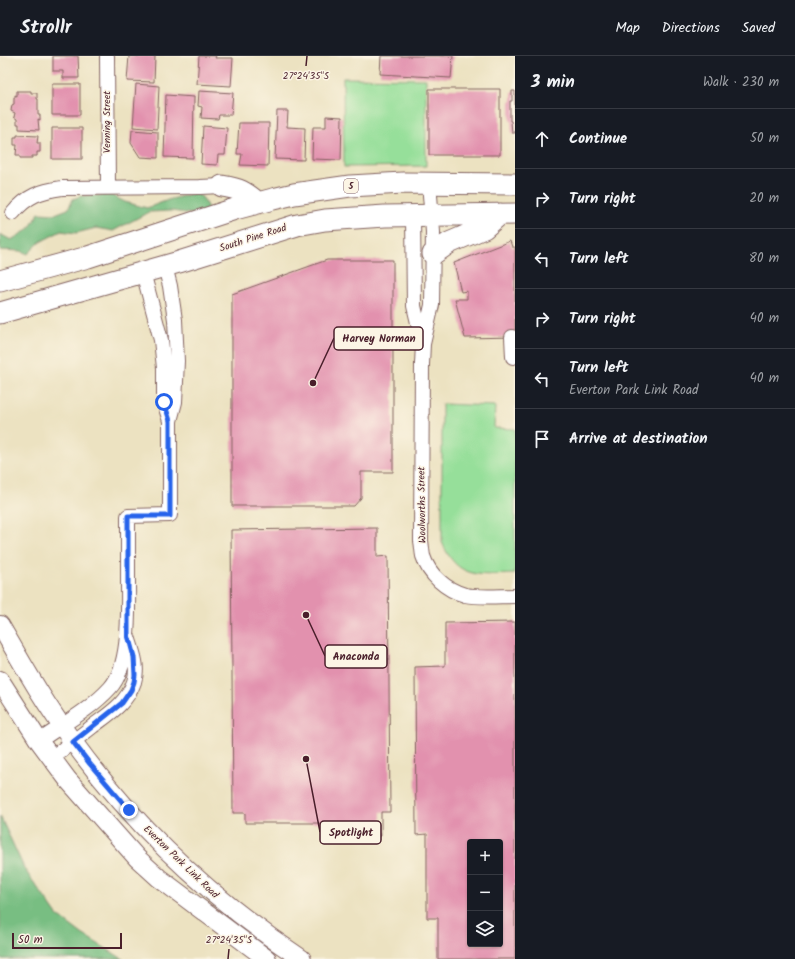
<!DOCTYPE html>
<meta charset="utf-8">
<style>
:root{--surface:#171b24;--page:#20242c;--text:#f1f3f6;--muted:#9ea1a6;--line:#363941}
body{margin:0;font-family:Kalam,sans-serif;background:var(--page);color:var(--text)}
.controls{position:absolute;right:12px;bottom:12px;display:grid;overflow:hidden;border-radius:4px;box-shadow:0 1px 3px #0004}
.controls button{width:36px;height:36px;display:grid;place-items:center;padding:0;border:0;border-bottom:1px solid var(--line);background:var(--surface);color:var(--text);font:20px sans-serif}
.scale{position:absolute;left:12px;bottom:10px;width:110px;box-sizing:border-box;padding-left:4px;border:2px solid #4a1f2b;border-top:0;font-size:11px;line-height:14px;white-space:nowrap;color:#4a1f2b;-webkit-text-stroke:3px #fcf5e5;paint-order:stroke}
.stop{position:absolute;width:12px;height:12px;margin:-9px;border:3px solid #2563eb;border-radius:50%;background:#fff}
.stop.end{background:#2563eb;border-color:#fff;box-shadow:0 1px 4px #0008}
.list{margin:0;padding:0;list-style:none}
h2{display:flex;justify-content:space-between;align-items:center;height:52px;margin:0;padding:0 16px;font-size:17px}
h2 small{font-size:13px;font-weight:400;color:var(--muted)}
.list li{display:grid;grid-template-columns:26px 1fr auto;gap:12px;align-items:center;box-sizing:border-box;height:60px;padding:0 16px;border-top:1px solid var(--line)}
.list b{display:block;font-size:15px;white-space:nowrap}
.list p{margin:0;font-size:13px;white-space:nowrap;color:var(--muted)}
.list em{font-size:13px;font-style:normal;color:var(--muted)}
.icon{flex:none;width:22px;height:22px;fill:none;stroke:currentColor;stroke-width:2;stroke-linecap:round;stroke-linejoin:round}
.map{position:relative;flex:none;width:515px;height:903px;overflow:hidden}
header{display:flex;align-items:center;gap:24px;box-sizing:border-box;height:56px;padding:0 20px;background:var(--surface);border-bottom:1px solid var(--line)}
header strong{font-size:19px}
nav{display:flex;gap:22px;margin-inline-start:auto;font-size:14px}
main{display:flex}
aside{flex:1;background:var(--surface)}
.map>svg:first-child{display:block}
.green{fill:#96df9a;stroke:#707f62}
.forest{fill:#78be82;stroke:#616e56}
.building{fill:#e291ae;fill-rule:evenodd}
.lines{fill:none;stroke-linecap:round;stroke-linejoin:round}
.minor-casing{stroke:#836360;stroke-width:16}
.major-casing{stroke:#836360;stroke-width:20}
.highway-casing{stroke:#836360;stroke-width:23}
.minor{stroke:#fff;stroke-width:14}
.major{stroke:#fff;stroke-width:18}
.highway{stroke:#fff;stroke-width:21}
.route{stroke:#2563eb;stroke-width:5}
.ticks{fill:none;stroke:#4a1f2b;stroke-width:1.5}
.labels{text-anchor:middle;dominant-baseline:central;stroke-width:3;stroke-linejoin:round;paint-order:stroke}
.shield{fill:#fcf5e5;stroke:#7f5f63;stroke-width:1}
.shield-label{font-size:9px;font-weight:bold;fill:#4a1f2b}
.street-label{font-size:10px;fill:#4a1f2b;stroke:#fcf5e5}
.ticks-label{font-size:10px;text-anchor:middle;fill:#4a1f2b;stroke:#fcf5e5;stroke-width:3;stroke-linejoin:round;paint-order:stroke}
.leader{fill:none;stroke:#4a1f2b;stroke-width:1.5}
.callout-dot{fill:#4a1f2b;stroke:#fcf5e5;stroke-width:1.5}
.callout{fill:#fcf5e5;stroke:#4a1f2b;stroke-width:1.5}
.callout-label{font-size:11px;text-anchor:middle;font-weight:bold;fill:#4a1f2b}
</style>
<header>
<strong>Strollr</strong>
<nav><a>Map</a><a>Directions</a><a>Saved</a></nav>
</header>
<main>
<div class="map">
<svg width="515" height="903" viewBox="0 0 515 903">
<rect width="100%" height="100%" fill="#fcf5e5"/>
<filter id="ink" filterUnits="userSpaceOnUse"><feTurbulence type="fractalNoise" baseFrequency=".025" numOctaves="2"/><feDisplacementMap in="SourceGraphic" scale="8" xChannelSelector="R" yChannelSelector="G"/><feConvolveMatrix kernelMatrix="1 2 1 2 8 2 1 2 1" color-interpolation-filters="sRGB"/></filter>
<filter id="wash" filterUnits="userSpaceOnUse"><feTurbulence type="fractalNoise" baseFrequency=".012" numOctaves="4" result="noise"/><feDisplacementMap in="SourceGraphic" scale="16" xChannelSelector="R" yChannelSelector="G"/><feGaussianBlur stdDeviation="0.9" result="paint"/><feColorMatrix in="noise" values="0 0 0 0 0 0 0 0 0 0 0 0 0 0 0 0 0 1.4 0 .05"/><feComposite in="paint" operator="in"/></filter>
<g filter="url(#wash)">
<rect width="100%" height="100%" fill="#ece2c1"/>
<path class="green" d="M343,22L426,23V110L344,111Z
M442,348L495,350L494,372L515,373V518C480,519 457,524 442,486Z"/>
<path class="forest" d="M195,137L202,141L209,154L192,158L172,155L149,156L113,175L96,172L76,177L61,175L40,186L28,198L21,195L0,194V178L11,184L29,173L39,157L55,158L68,153L73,143L81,140L111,139L125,146L147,152L168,144Z
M0,760L25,814L57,859L82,878L123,903H0Z"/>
<g id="blocks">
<path class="building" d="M53,0H78L79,22H63V15H53Z
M129,0H155L154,26L127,25Z
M199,0H216L215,2H233L231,30L197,28Z
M381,0H453L451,22L380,18Z
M52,28H80V59H52Z
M136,28L159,30L157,73L133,71Z
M429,33H500V99H429Z
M17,35H31V37H37V43H38V59H40V64L38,63L39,74L19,73V68H17V63L14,61L15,57L11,55L12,49L14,48V42H15V39L17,40Z
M199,35L233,37L231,59H219L218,63L201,62L202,51L198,50Z
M512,35H515V77H512L511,65H510V45H512Z
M166,39L194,41L193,102L164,101Z
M277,55H288L287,71L305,72L304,104L275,103Z
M326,60L342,61L341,104L312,103L313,71H326Z
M239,67H269L268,110L240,109L242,98H237Z
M203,70L227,72L225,99H218L217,109L201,108Z
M52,72H82V103H52Z
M132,74L158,76V102L140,101L131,87Z
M17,79L38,80L37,87H40V96H37V100H32V102H20V99H16L17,89H14V81H17Z
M510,185L512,191H515V281L465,282L455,243H467V235L461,236L454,207Z
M327,204H393V416H361V442L354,450H232V238Z
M377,472V501L388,500L390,756H381V780H329V767H245V757H233L231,474Z
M515,566V903H438V862H427V778L416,779L415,611L445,610V567ZM470,786H500V888H470Z"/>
</g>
</g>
<g filter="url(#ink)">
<use href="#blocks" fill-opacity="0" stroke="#836360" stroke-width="1"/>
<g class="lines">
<g class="minor-casing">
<path id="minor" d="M107,0L108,131
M429,127L433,176L432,249L423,288L422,308L421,485C422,490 422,495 423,500C429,519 446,534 465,539C481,542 499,540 515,540
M13,157C27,140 40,135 62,132L200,131L222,130
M413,159L414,250L422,284
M143,216L161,284L164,312V346L170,365
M512,281L513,301L515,300
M39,685C62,669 91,653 110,632C131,609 128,554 128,525C128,503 128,482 128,460L170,459V365L175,346L177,305L175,264L170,230L165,210
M51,702C65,692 79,681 93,670C109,658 127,647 134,626C139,611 133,596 128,581"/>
</g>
<g class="major-casing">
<path id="major" d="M0,569C23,609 46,650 74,687C136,772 214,845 302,903
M0,624L39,685L68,724L137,802L159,822L267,903"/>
</g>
<g class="highway-casing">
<path id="highway" d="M222,130C240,133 244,135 258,147
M433,198L449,187L484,172L500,158
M0,225L88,201L235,153L273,143L294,138L350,130L403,127L515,128
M0,257L179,206L297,169L325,164L385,160L515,158"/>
</g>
<use href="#minor" class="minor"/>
<use href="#major" class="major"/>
<use href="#highway" class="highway"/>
</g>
</g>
<g class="lines" filter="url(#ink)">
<path class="route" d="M129,754L90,708L73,686L122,647L131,634L134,626L135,619L134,601L128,579V460H170V365L164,346"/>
</g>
<path class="ticks" d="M306,10L307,0M228,903L229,893"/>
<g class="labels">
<rect class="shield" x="344" y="123" width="14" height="14" rx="3"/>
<g class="shield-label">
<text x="351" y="130">5</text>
</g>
<g class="street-label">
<text transform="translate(107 66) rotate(-90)">Venning Street</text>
<text transform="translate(253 182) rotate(-18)">South Pine Road</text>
<text transform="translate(422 449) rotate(-91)">Woolworths Street</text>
<text transform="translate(181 806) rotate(44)">Everton Park Link Road</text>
</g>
</g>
<g class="ticks-label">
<text x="306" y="23">27°24'35"S</text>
<text x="229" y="887">27°24'35"S</text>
</g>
<path class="leader" d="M313 327L334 282M306 559L325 600M306 703L320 776"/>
<g class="callout-dot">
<circle cx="313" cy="327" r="4"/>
<circle cx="306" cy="559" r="4"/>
<circle cx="306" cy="703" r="4"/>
</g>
<g class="callout">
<rect x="334" y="271" width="89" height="23" rx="4"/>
<rect x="325" y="589" width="62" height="23" rx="4"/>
<rect x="320" y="765" width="61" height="23" rx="4"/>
</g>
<g class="callout-label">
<text x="379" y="286">Harvey Norman</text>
<text x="356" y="604">Anaconda</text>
<text x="351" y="780">Spotlight</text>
</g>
</svg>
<div class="controls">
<button>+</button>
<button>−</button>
<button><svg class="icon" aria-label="layers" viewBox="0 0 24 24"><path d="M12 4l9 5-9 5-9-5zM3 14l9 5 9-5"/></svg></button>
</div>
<div class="scale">50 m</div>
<div class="stop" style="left:164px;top:346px"></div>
<div class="stop end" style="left:129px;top:754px"></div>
</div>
<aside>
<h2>3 min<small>Walk · 230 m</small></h2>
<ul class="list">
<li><svg class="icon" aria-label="ahead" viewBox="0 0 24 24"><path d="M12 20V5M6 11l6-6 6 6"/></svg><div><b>Continue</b></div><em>50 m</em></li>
<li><svg class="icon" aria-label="right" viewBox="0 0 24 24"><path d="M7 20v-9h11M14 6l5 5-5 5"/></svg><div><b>Turn right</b></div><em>20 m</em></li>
<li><svg class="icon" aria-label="left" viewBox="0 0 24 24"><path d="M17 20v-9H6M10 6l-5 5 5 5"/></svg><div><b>Turn left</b></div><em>80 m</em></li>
<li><svg class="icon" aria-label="right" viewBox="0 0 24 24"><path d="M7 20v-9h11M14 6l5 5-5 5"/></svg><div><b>Turn right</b></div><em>40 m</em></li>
<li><svg class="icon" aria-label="left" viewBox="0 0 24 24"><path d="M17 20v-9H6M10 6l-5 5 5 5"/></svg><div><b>Turn left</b><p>Everton Park Link Road</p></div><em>40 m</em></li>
<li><svg class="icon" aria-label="arrive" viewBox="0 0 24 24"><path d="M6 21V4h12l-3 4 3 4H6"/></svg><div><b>Arrive at destination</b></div></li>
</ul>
</aside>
</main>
